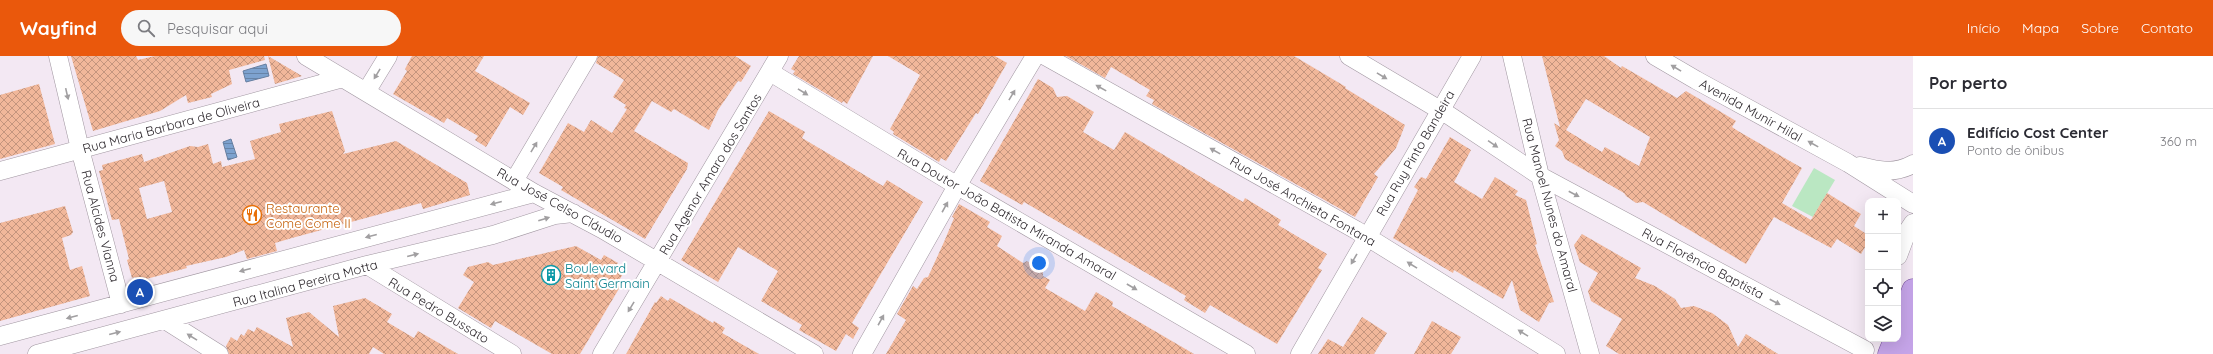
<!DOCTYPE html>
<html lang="pt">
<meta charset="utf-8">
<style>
:root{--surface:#fff;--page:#f7f7f7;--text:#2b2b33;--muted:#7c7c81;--line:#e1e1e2;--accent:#ea580c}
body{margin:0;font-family:Quicksand,sans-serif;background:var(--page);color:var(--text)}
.controls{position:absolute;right:12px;bottom:12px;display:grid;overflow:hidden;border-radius:8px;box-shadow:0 4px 16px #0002}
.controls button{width:36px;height:36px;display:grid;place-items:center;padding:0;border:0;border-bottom:1px solid var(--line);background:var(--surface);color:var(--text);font:20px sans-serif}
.you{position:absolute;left:1039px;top:207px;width:14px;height:14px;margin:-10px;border:3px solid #fff;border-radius:50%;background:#1a73e8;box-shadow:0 0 0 6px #1a73e833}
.badge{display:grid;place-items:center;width:26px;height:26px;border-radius:50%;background:var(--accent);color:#fff;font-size:13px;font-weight:700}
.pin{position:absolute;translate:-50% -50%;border:2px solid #fff;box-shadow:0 1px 4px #0006}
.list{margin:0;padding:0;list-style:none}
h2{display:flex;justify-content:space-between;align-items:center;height:52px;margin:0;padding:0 16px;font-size:17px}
h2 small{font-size:13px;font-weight:400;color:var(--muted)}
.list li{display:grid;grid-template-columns:26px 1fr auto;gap:12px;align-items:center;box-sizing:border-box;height:64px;padding:0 16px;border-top:1px solid var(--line)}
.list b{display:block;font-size:15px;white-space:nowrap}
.list p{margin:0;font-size:13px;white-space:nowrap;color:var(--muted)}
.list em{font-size:13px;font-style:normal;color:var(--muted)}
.icon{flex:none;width:22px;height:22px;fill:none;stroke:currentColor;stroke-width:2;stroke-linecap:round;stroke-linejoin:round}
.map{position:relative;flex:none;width:1913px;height:298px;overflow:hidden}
header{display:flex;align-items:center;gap:24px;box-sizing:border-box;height:56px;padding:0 20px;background:var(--accent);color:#fff}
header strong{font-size:19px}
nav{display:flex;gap:22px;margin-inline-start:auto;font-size:14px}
.search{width:280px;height:36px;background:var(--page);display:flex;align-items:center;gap:10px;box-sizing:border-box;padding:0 14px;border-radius:22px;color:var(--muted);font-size:15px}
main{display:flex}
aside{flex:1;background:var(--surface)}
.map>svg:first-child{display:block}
.garden{fill:#bae7c2}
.water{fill:url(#water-rules);stroke:#667e9f}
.building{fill:url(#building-cross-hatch);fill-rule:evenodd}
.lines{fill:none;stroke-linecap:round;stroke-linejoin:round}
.minor-casing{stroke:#a197a1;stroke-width:19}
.major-casing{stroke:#78529e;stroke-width:23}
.minor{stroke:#fff;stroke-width:18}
.major{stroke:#c5a4e8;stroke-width:22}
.oneway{fill:#a19fa1}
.labels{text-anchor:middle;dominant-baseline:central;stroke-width:4;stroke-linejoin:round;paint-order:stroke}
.street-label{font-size:13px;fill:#2f2a2f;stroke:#fff}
.food-label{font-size:13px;fill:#c56008;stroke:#fff;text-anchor:start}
.culture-label{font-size:13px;fill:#0d838f;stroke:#fff;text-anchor:start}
</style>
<header>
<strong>Wayfind</strong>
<div class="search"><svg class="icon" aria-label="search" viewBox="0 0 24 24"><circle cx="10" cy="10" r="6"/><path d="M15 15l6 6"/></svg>Pesquisar aqui</div>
<nav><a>Início</a><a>Mapa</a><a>Sobre</a><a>Contato</a></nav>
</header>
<main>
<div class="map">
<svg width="1913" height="298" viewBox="0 0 1913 298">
<defs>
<pattern id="water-rules" width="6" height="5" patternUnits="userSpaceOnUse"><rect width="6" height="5" fill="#7da2cf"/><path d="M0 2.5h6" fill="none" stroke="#6784a8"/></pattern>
<pattern id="building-cross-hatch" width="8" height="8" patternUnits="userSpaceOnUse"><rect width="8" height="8" fill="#f1b79a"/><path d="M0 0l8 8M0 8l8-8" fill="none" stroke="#c4957e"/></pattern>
</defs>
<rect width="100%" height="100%" fill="#f3e8f3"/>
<path class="garden" d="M1814,112L1835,124L1813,161L1792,150Z"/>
<path class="water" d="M266,8L269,20L246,26L243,15Z
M231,83L237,101L228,104L223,86Z"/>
<path class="building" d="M71,0H136L138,4L155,0H264L265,4L229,14L232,28L211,38L212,41L188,47L186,39L160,55L93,75Z
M268,0L302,20L275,28Z
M412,0H484L475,15L530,47L523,59L510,51L486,91L475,84L478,80L447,62L444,67L393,38L407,15L405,13Z
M598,0H735L751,10L741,26L738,25L718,54L709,74L674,53L671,56L652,45L634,75L688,107L687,113L645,183L561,134L563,131L539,117L568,67L584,76L591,64L612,77L627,53L624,52L626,49L613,41L624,24L596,7Z
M799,0H873L847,48L843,45L842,47L793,18L795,15L791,13Z
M888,0H995L1007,7L978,58L976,57L946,105L941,102L939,106L893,78L894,76L890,73L920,19Z
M1066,0H1294L1346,31L1345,32L1405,69L1396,92L1374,118L1378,121L1355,161L1152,48L1154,44L1146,40L1150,34L1111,11L1105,22Z
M1542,0H1604L1621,12L1622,10L1677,42L1686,35L1736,65L1732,71L1738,75L1802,112L1782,147L1811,164L1827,137L1861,158L1854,170L1868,179V186L1861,198L1837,183L1831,192L1774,161L1746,208L1643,146L1636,147L1626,140L1624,137L1565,103L1562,95L1555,90L1559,84L1554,67L1560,71ZM1586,43L1650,81L1639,110L1605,91L1602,96L1566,74Z
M1038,23L1053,32L1057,41L1067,40L1094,56L1083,76L1114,94L1125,76L1243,146L1245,142L1281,164L1278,169L1327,198L1318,212L1322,214L1277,288L1210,249L1205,257L1184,244L1186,240L1148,218L1024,146L1022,149L980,125Z
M39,28L55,88L0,103V39Z
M332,55L345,95L343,98L396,85L467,127L470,139L423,153L421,147L292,182L275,187L277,195L247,203L244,194L226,201L186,210L187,212L139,225L135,221L132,222L127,204L129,203L119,163L112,164L99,115L103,114L102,109L142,98L144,106L190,90L198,91L208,88L213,108L221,105L222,111L255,103L250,85L281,76L279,68ZM164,125L172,156L147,163L139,132Z
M769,55L805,76L802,82L883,130L887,124L923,146L852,267L859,272L853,283L846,278L836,295L799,274L802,269L761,245L778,215L738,191L718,226L681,204Z
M1450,81L1471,94L1454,126L1482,143L1495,121L1518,135L1515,139L1526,144L1537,188L1535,189L1554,246L1549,247L1539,266L1520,254L1512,224L1503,243L1454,214L1453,217L1393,182L1418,134L1414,131L1421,121L1426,123Z
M959,148L990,166L987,171L1002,180L997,190L1023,207L1027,205L1043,215V220L1050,224L1045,232L1085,255L1096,236L1113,246L1112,250L1194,298H886L906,264L897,258L913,230L917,233L924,222L928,221L944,186L954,162L952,161Z
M65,150L73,176L71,179L62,182L70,214L82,210L90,240L0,265V167Z
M1582,178L1641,212L1635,222L1655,230L1675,243L1681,252L1694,250L1712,257L1728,269L1738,291L1746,278L1778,298H1619L1606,290L1622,263L1591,245L1588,235L1598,217L1580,206L1574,189Z
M576,190L601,204L604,199L618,207L614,213L623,218L616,229L620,231L580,298H552L495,265L491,272L458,252L474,226L463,219L468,211L488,206L493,209Z
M661,240L668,245L670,242L713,267L714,265L725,272L722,277L759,298H626L655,246L656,247Z
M365,242L392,258L387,266L414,282L418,275L458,298H384L373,291L369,298H229L226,290L231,281L237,285L241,278L244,280L248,273L254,276L257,271L293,291L286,262L309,256L339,281L333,250Z
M1362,261L1387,277L1374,298H1318L1328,283L1343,291Z
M1432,265L1461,281L1451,298H1414Z"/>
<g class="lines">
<g class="minor-casing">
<path id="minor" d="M58,0L80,93L121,248
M306,0L534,137L602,173L814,298
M1045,0L1356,174L1556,298
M1349,0L1450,60L1540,120L1865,294
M1512,0L1540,120L1590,298
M1655,0L1696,24L1848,107L1913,148
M770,16L951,126L1246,298
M366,36L388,0
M1860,110C1879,115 1895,118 1913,108
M0,115L343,22
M514,125L588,0
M1898,200L1907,176L1913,167
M367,209L512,298
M165,264L219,298
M0,280L534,137
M37,298L367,209L493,179L555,159L573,157
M602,298L779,0
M862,298L957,130L1035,0
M1300,298L1472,0"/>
</g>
<g class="major-casing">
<path id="major" d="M1898,275L1913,234
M1889,298L1895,283
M1905,298L1913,277"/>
</g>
<use href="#minor" class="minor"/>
<use href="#major" class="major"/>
</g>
<defs><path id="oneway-solid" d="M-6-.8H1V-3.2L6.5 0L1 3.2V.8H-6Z"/></defs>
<g class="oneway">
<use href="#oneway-solid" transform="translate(1676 12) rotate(-149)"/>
<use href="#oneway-solid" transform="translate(377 18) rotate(121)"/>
<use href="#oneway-solid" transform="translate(1382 20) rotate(31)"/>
<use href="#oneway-solid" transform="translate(1101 32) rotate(-151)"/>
<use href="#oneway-solid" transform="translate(803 36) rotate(32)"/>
<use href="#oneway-solid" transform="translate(67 38) rotate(77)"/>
<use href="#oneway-solid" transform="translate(1012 39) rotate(-59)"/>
<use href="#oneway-solid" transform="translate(1493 88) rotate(34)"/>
<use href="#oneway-solid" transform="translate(1813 88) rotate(-151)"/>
<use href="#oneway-solid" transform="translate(534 91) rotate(-59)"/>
<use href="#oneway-solid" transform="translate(1215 95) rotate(-151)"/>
<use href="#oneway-solid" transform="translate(1574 138) rotate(28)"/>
<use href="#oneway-solid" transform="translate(496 147) rotate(165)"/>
<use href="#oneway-solid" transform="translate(945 151) rotate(-61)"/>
<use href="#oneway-solid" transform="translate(544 163) rotate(-18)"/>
<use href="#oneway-solid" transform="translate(371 180) rotate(165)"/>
<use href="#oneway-solid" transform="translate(413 199) rotate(-14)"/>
<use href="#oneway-solid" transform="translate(1354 203) rotate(120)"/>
<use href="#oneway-solid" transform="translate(1412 209) rotate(-148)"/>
<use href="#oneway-solid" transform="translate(245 214) rotate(165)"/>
<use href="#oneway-solid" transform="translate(1132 231) rotate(30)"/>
<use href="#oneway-solid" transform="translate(1775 246) rotate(28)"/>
<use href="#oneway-solid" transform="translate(631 251) rotate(121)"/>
<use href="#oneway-solid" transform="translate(72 261) rotate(165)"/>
<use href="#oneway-solid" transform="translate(881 264) rotate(-61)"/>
<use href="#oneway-solid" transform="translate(115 277) rotate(-14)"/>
<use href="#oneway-solid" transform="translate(1523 277) rotate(-148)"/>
<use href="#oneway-solid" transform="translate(192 281) rotate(-148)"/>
</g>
<defs>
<g id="restaurant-ring" transform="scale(1)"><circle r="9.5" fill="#fff" stroke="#e8710a" stroke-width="1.5"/><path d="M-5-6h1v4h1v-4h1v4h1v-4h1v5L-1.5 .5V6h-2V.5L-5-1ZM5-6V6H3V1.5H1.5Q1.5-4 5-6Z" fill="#e8710a"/></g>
<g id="building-ring" transform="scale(1)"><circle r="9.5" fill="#fff" stroke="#0f9aa8" stroke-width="1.5"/><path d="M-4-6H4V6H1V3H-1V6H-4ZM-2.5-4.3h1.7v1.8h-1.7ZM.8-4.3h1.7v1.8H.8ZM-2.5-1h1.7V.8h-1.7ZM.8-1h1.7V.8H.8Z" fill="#0f9aa8"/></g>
</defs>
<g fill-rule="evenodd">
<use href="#restaurant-ring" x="252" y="159"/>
<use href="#building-ring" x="551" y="219"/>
</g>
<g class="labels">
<g class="street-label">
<text transform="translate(1751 54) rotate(29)">Avenida Munir Hilal</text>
<text transform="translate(171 69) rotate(-15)">Rua Maria Barbara de Oliveira</text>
<text transform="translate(1415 97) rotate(-60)">Rua Ruy Pinto Bandeira</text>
<text transform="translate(710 118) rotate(-59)">Rua Agenor Amaro dos Santos</text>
<text transform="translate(1303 145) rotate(30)">Rua José Anchieta Fontana</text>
<text transform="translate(560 149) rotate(29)">Rua José Celso Cláudio</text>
<text transform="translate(1550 149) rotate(75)">Rua Manoel Nunes do Amaral</text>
<text transform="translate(1007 158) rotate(30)">Rua Doutor João Batista Miranda Amaral</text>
<text transform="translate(101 170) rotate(75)">Rua Alcides Vianna</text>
<text transform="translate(1703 207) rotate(28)">Rua Florêncio Baptista</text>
<text transform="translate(305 227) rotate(-15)">Rua Italina Pereira Motta</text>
<text transform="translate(439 254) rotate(31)">Rua Pedro Bussato</text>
</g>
<g class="food-label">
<text x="266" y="152">Restaurante<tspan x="266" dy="15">Come Come II</tspan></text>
</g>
<g class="culture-label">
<text x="565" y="212">Boulevard<tspan x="565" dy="15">Saint Germain</tspan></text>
</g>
</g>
</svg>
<div class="controls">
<button>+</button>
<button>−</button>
<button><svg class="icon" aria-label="locate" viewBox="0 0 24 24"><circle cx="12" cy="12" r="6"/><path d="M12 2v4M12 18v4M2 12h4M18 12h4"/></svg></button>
<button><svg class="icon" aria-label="layers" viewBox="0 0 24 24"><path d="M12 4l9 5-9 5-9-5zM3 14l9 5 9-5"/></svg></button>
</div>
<div class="you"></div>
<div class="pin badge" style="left:140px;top:236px;background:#1a4fb4">A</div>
</div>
<aside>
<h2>Por perto<small></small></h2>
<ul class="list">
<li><span class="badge" style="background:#1a4fb4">A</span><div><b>Edifício Cost Center</b><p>Ponto de ônibus</p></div><em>360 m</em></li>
</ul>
</aside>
</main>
